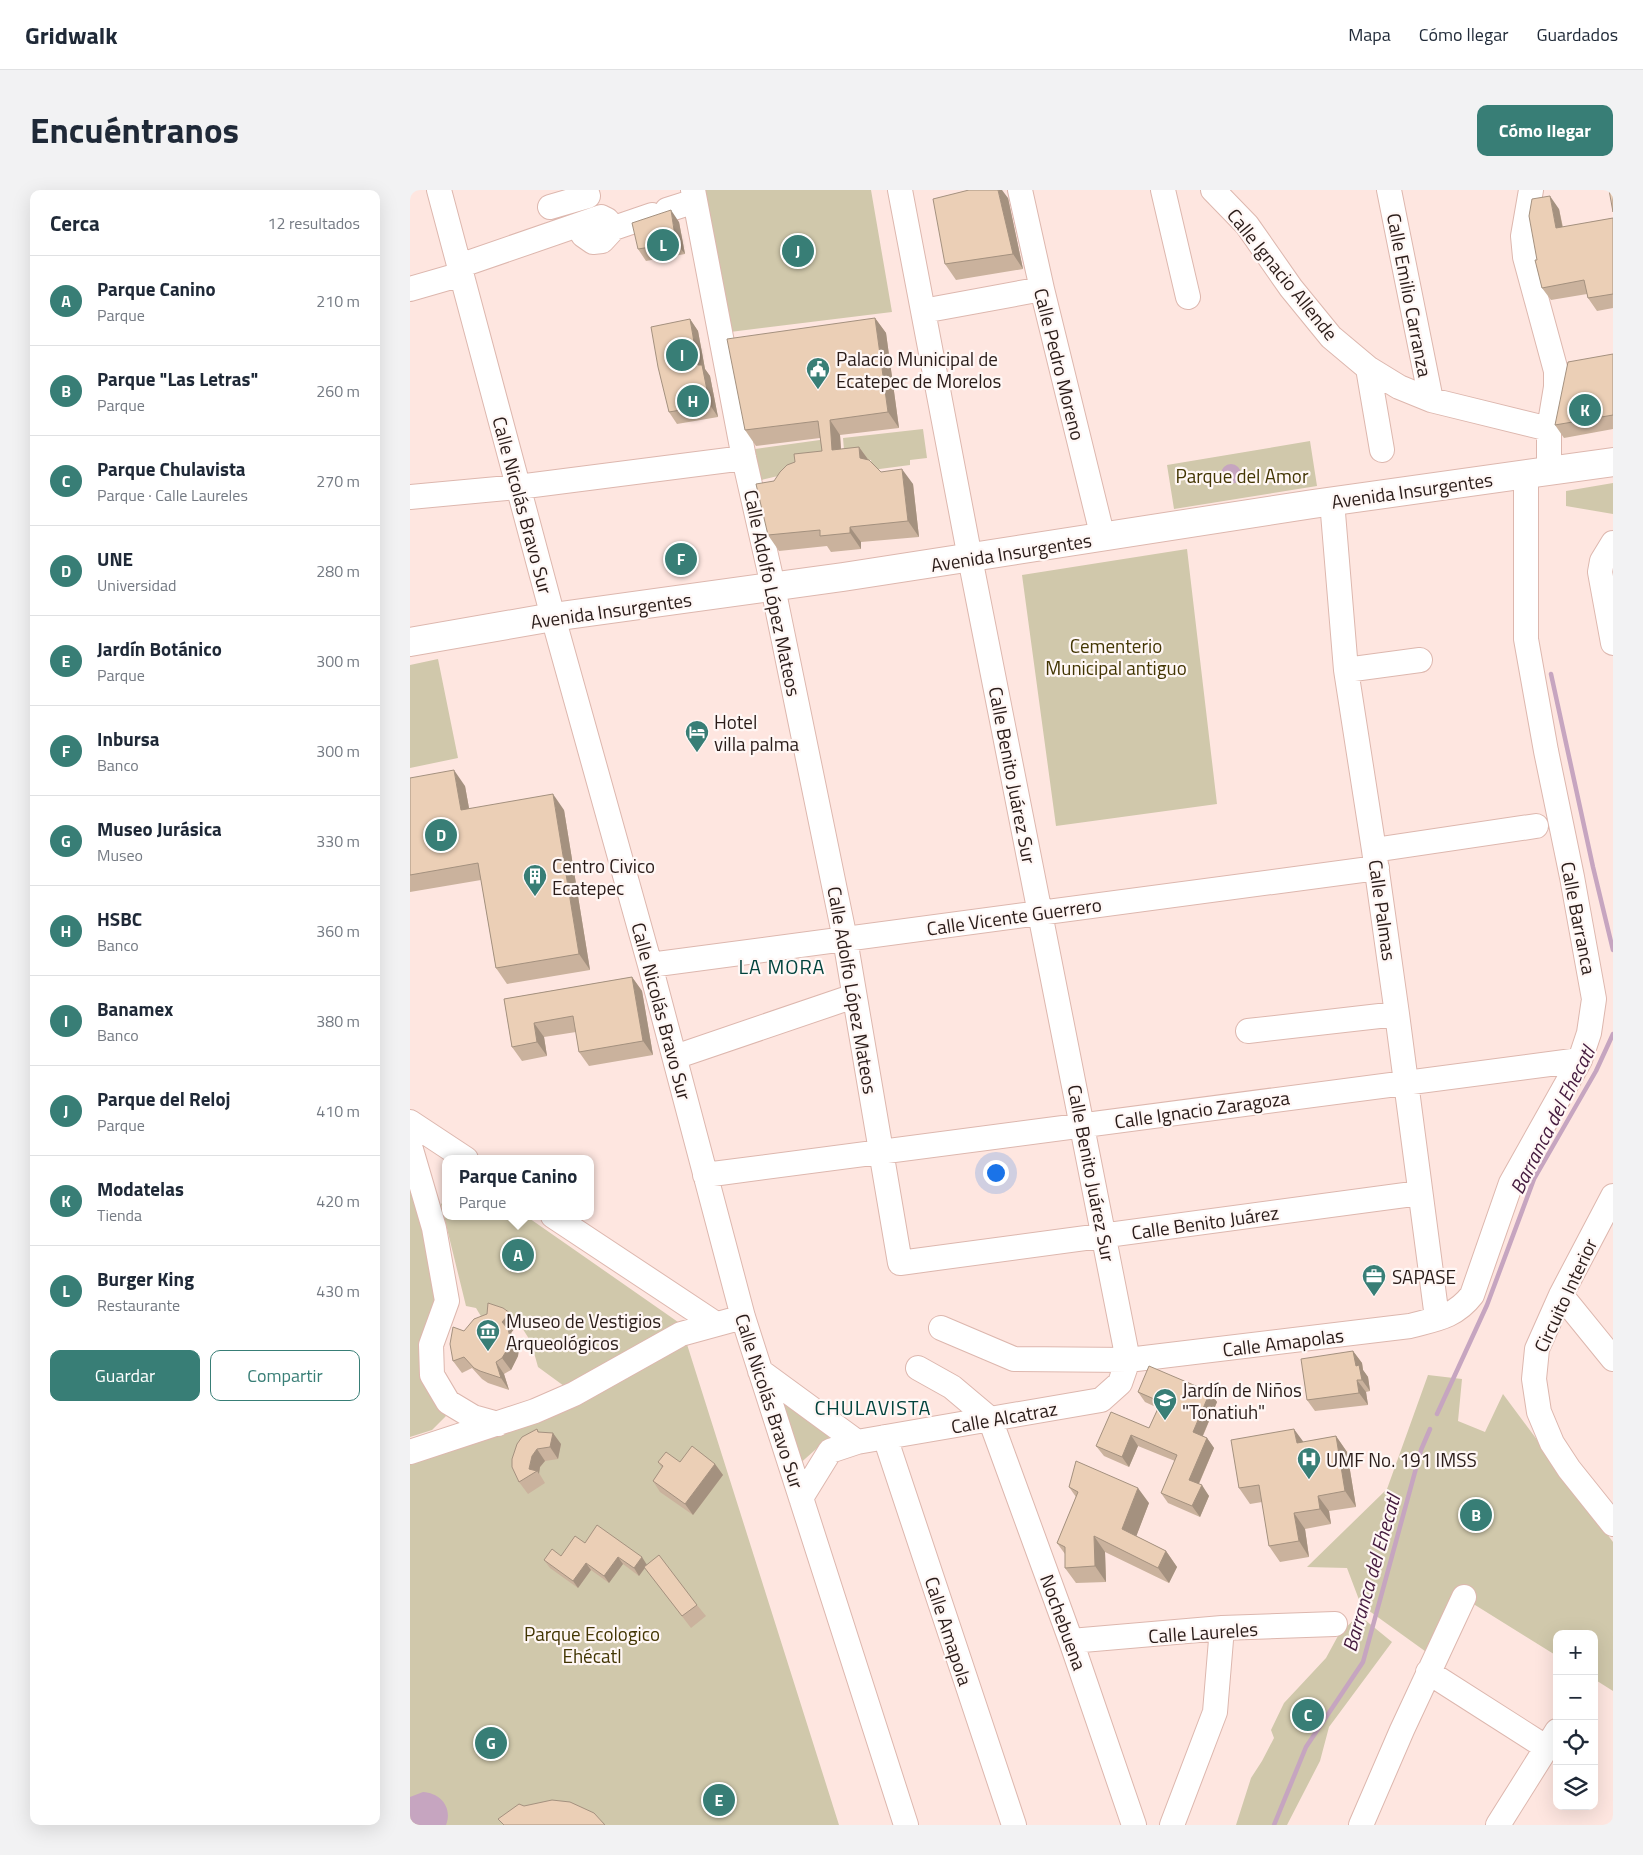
<!DOCTYPE html>
<html lang="es">
<meta charset="utf-8">
<style>
:root{--surface:#fff;--page:#f2f2f3;--text:#1f2937;--muted:#747a83;--line:#e0e1e3;--accent:#387e76}
body{margin:0;font-family:"Titillium Web",sans-serif;background:var(--page);color:var(--text)}
.controls{position:absolute;right:15px;bottom:15px;display:grid;overflow:hidden;border-radius:10px;box-shadow:0 5px 20px #0002}
.controls button{width:45px;height:45px;display:grid;place-items:center;padding:0;border:0;border-bottom:1px solid var(--line);background:var(--surface);color:var(--text);font:25px sans-serif}
.you{position:absolute;left:585px;top:982px;width:18px;height:18px;margin:-12px;border:4px solid #fff;border-radius:50%;background:#1a73e8;box-shadow:0 0 0 8px #1a73e833}
.badge{display:grid;place-items:center;width:32px;height:32px;border-radius:50%;background:var(--accent);color:#fff;font-size:16px;font-weight:700}
.pin{position:absolute;translate:-50% -50%;border:2px solid #fff;box-shadow:0 1px 5px #0006}
.popup{position:absolute;left:32px;top:965px;width:152px;height:65px;box-sizing:border-box;display:grid;place-content:center;border-radius:10px;background:var(--surface);filter:drop-shadow(0 1px 4px #0005);font-size:16px;white-space:nowrap;color:var(--muted)}
.popup b{font-size:19px;color:var(--text)}
.popup::after{content:'';position:absolute;left:50%;top:100%;margin-left:-10px;border:10px solid transparent;border-top-color:var(--surface)}
.list{margin:0;padding:0;list-style:none}
h2{display:flex;justify-content:space-between;align-items:center;height:65px;margin:0;padding:0 20px;font-size:21px}
h2 small{font-size:16px;font-weight:400;color:var(--muted)}
.list li{display:grid;grid-template-columns:32px 1fr auto;gap:15px;align-items:center;box-sizing:border-box;height:90px;padding:0 20px;border-top:1px solid var(--line)}
.list b{display:block;font-size:19px;white-space:nowrap}
.list p{margin:0;font-size:16px;white-space:nowrap;color:var(--muted)}
.list em{font-size:16px;font-style:normal;color:var(--muted)}
.actions{display:flex;gap:10px;padding:15px 20px}
.actions a{flex:1;padding:11px 0;border:1px solid var(--accent);border-radius:10px;text-align:center;font-size:18px;color:var(--accent)}
.actions .main{background:var(--accent);color:#fff}
.icon{flex:none;width:28px;height:28px;fill:none;stroke:currentColor;stroke-width:2;stroke-linecap:round;stroke-linejoin:round}
.map{position:relative;flex:none;width:1203px;height:1635px;overflow:hidden;border-radius:10px}
header{display:flex;align-items:center;gap:30px;box-sizing:border-box;height:70px;padding:0 25px;background:var(--surface);border-bottom:1px solid var(--line)}
header strong{font-size:24px}
nav{display:flex;gap:28px;margin-inline-start:auto;font-size:18px}
.intro{display:flex;align-items:center;justify-content:space-between;box-sizing:border-box;height:120px;padding:0 30px}
h1{margin:0;font-size:35px}
.button{padding:12px 22px;border-radius:10px;background:var(--accent);color:#fff;font-size:18px;font-weight:700}
main{display:flex;gap:30px;padding:0 30px}
aside{flex:1;background:var(--surface);border-radius:10px;box-shadow:0 5px 20px #0002}
.map>svg:first-child{display:block}
.green{fill:#d0c8ab}
.water{fill:#c6a5c0}
.lines{fill:none;stroke-linecap:round;stroke-linejoin:round}
.stream{stroke:#c6a5c0;stroke-width:4.5}
.minor-casing{stroke:#ddb7ae;stroke-width:26}
.major-casing{stroke:#ddb7ae;stroke-width:30}
.minor{stroke:#fff;stroke-width:24}
.major{stroke:#fff;stroke-width:28}
.wall{fill:#cab29d}
.shaded-wall{fill:#a4917f}
.building{fill:#ebcfb6;stroke:#a4917f}
.labels{text-anchor:middle;dominant-baseline:central;stroke-width:4.5;stroke-linejoin:round;paint-order:stroke}
.street-label{font-size:19px;fill:#2a1c19;stroke:#fff7f5}
.poi-label{font-size:19px;fill:#2a1c19;stroke:#fff7f5;text-anchor:start}
.park-label{font-size:19px;fill:#423502;stroke:#fff7f5}
.neighbourhood-label{font-size:20px;letter-spacing:1px;fill:#02433d;stroke:#fff7f5}
.water-label{font-size:20px;font-style:italic;fill:#441a3e;stroke:#fff7f5}
</style>
<header>
<strong>Gridwalk</strong>
<nav><a>Mapa</a><a>Cómo llegar</a><a>Guardados</a></nav>
</header>
<div class="intro"><h1>Encuéntranos</h1><a class="button">Cómo llegar</a></div>
<main>
<aside>
<h2>Cerca<small>12 resultados</small></h2>
<ul class="list">
<li><span class="badge">A</span><div><b>Parque Canino</b><p>Parque</p></div><em>210 m</em></li>
<li><span class="badge">B</span><div><b>Parque &quot;Las Letras&quot;</b><p>Parque</p></div><em>260 m</em></li>
<li><span class="badge">C</span><div><b>Parque Chulavista</b><p>Parque · Calle Laureles</p></div><em>270 m</em></li>
<li><span class="badge">D</span><div><b>UNE</b><p>Universidad</p></div><em>280 m</em></li>
<li><span class="badge">E</span><div><b>Jardín Botánico</b><p>Parque</p></div><em>300 m</em></li>
<li><span class="badge">F</span><div><b>Inbursa</b><p>Banco</p></div><em>300 m</em></li>
<li><span class="badge">G</span><div><b>Museo Jurásica</b><p>Museo</p></div><em>330 m</em></li>
<li><span class="badge">H</span><div><b>HSBC</b><p>Banco</p></div><em>360 m</em></li>
<li><span class="badge">I</span><div><b>Banamex</b><p>Banco</p></div><em>380 m</em></li>
<li><span class="badge">J</span><div><b>Parque del Reloj</b><p>Parque</p></div><em>410 m</em></li>
<li><span class="badge">K</span><div><b>Modatelas</b><p>Tienda</p></div><em>420 m</em></li>
<li><span class="badge">L</span><div><b>Burger King</b><p>Restaurante</p></div><em>430 m</em></li>
</ul>
<div class="actions"><a class="main">Guardar</a><a>Compartir</a></div>
</aside>
<div class="map">
<svg width="1203" height="1635" viewBox="0 0 1203 1635">
<rect width="100%" height="100%" fill="#fee6e0"/>
<path class="green" d="M291,0H461L482,122L320,142Z
M513,239L517,268L500,270V275L462,280L461,270L435,272L433,248Z
M417,249L419,274L343,292L338,260Z
M900,251L907,296L764,319L757,275Z
M1203,293V324L1156,316V301Z
M777,359L807,614L646,636L612,385Z
M28,469L48,568L0,578V475Z
M0,991L32,1110L20,1199L36,1226L22,1240L0,1247Z
M35,1011L36,1026H116L268,1132L154,1196L128,1177L121,1152L109,1133L101,1128H72L66,1118L56,1116L31,1014Z
M275,1148L429,1635H0V1267Z
M1018,1185L1052,1189L1048,1231L1075,1242L1093,1204L1203,1352V1501L1184,1489V1444H1147V1466L1049,1405L1019,1464L951,1415L937,1378L897,1377L977,1299Z
M363,1203L424,1243L386,1277Z
M949,1425L982,1452L919,1537L910,1571L877,1635H826L841,1588L852,1571L864,1548L861,1540L874,1513L916,1468L929,1444Z"/>
<path class="water" d="M811 284a10 10 0 1 1 20 0a10 10 0 1 1-20 0Z
M13,1602C30,1603 43,1617 36,1635H0V1607Z"/>
<g class="lines">
<path class="stream" d="M1141,484L1183,677L1203,760
M1027,1224L1077,1115L1124,989L1186,881L1203,844
M864,1635L896,1557L953,1472L1011,1260L1020,1239"/>
<g class="minor-casing">
<path id="minor" d="M29,0L143,427L240,775L333,1127L496,1635
M283,0L334,268L360,383L435,749L490,1073L1010,1003
M490,0L560,368L718,1170
M610,0L632,99L693,348
M753,0L778,107
M803,0L837,35L881,98L921,147L958,178L989,197L1021,210L1139,239
M979,0L1021,210
M1121,0L1113,46L1115,67L1146,181V197L1139,239V282
M140,17L178,6L176,0
M257,20L285,11
M168,35L173,45L183,52L192,51L204,38
M49,76L191,27L197,30L204,38L242,25
M0,99L52,84
M513,121L632,99
M958,178L972,260
M0,307L108,297L334,268
M922,311L936,480L964,660L987,824L1027,1128
M1203,353L1192,371L1190,382L1203,453
M936,480L1010,470
M964,660L1126,636
M240,775L967,678
M838,841L987,824
M265,867L444,806
M0,932L56,969
M0,956L24,1038L37,1111L21,1155L22,1185L38,1212L63,1227L88,1234
M295,985L1170,870
M1203,1006L1151,1105L1127,1159L1124,1189L1129,1222L1142,1253L1159,1279L1203,1334
M143,1026L306,1134
M1151,1105L1203,1169
M531,1138L604,1169L718,1170L1000,1136C1026,1129 1045,1127 1062,1105L1101,993L1170,870L1179,843L1184,809L1162,687L1136,561L1116,449V284
M508,1178L542,1197L580,1229L661,1451L724,1635
M350,1181L447,1252
M475,1247L604,1635
M0,1262L125,1221L164,1204L271,1144L333,1127
M391,1308L420,1261L447,1252L691,1210L710,1193L718,1170
M661,1451L812,1438L925,1434
M1018,1482L1137,1558
M762,1635L805,1522L812,1438
M951,1635L992,1540L1054,1407
M1088,1635L1147,1541"/>
</g>
<g class="major-casing">
<path id="major" d="M0,452L143,427L433,387L903,314L1203,272"/>
</g>
<use href="#minor" class="minor"/>
<use href="#major" class="major"/>
</g>
<path class="wall" d="M598,8L613,79L546,90L535,74Z
M1149,19L1153,37L1203,28V118L1187,121L1178,108L1177,104L1141,110L1132,98L1127,70Z
M269,32L275,64L236,71L228,59Z
M465,128L476,143L489,238L430,245L431,259L449,257L458,270L471,282L503,294L509,347L451,352V359L421,362L417,356L369,361L358,345L364,291L412,261L410,248L346,256L335,240Z
M280,129L288,141L295,179L300,186L308,227L267,234L259,222Z
M1203,164V239L1154,248L1145,235Z
M0,588L55,596L59,618L154,620L180,780L97,794L86,778L71,690L0,702Z
M222,787L232,801L243,865L179,876L169,862L166,842L134,847L137,866L112,871L102,857L94,809Z
M100,1123L108,1134L101,1143L106,1151L109,1158L108,1166L101,1180L94,1184L99,1200L78,1193L72,1189L62,1178L52,1183L43,1171L54,1141Z
M943,1161L952,1173L953,1180L958,1187L960,1201L956,1202L958,1215L905,1221L897,1210Z
M728,1202H800L807,1212L793,1246L797,1248L804,1258L789,1294L799,1306L790,1327L758,1313L751,1303L765,1271L728,1256L719,1277L694,1266L686,1256L739,1238L748,1218L735,1212Z
M127,1239L129,1242L151,1254L148,1269L135,1271L130,1277L129,1283L135,1293L118,1304L109,1292Z
M926,1246L937,1262L946,1317L919,1321L921,1334L895,1339L899,1367L870,1372L859,1356L852,1312L840,1314L829,1298L894,1252Z
M248,1272H270L305,1274L313,1285L283,1325L250,1302L243,1291L252,1278Z
M659,1297L739,1313L726,1346L756,1361L767,1377L759,1393L695,1362L696,1392L666,1393L655,1378V1364L647,1353L666,1307Z
M175,1353L237,1374L287,1415L296,1426L281,1438L235,1378L229,1386L213,1374L199,1393L181,1380L168,1398L140,1378L134,1370L151,1366Z"/>
<path class="shaded-wall" d="M588,0H592L598,8L613,79L603,64Z
M1140,6L1149,19L1155,51L1146,38Z
M261,20L269,32L275,64L266,53Z
M465,128L476,143L489,238L478,222Z
M280,129L288,141L295,179L300,186L308,227L300,215L288,175Z
M420,230L430,245L432,275L422,260Z
M449,257L460,272L450,268Z
M492,279L503,294L509,347L498,331Z
M440,337L451,352V359L440,343Z
M44,580L55,596L62,635L51,620Z
M143,604L154,620L180,780L169,764Z
M222,787L232,801L243,865L233,851Z
M124,833L134,847L137,866L127,852Z
M100,1123L108,1134L101,1143L106,1151L109,1158L108,1166L101,1180L92,1168V1132Z
M943,1161L952,1173L953,1180L958,1187L960,1201L952,1190L946,1176Z
M86,1172L94,1184L99,1200L91,1188Z
M947,1190L956,1202L958,1215L949,1203Z
M800,1202L807,1212L790,1252L783,1242Z
M884,1239L895,1254L887,1253Z
M143,1243L151,1254L148,1269L140,1257Z
M721,1245L728,1256L719,1277L712,1267Z
M926,1246L937,1262L946,1317L935,1301Z
M797,1248L804,1258L786,1300L779,1290Z
M127,1259L135,1271L130,1277L129,1284L127,1281L119,1279L122,1266Z
M305,1274L313,1285L283,1325L275,1314Z
M792,1295L799,1306L790,1327L782,1316Z
M728,1298L739,1313L723,1355L712,1339Z
M908,1306L919,1321L921,1334L910,1319Z
M884,1323L895,1339L899,1367L889,1351Z
M684,1346L695,1362L696,1392L685,1376Z
M756,1361L767,1377L759,1393L748,1378Z
M208,1367L213,1374L199,1393L194,1386Z
M232,1367L237,1375L229,1386L224,1378Z
M176,1373L181,1380L168,1398L163,1391Z"/>
<path class="building" d="M559,0H588L603,64L535,74L523,9Z
M1199,0H1203V22Z
M1140,6L1146,38L1203,28V104L1178,108L1174,90L1132,98L1125,70H1127L1119,26L1122,9Z
M261,20L266,53L228,59L222,33Z
M465,128L478,222L420,230L422,260L449,257L450,268L459,270L471,282L492,279L498,331L440,337V343L410,346V340L358,345L346,294L364,291L370,282L377,275L385,272L384,264L412,261L408,231L335,240L317,149Z
M280,129L288,175H292L300,215L259,222L248,177L241,137Z
M1203,164V225L1145,235L1158,172Z
M44,580L51,620L143,604L169,764L86,778L68,673L0,685V588Z
M222,787L233,851L169,862L163,826L124,833L127,852L102,857L94,809Z
M78,1113L93,1118L100,1123L92,1132L98,1139L100,1147V1155L92,1168L86,1172L91,1188L70,1181L64,1178L54,1167L43,1171L40,1154L43,1137L54,1141L64,1129L77,1124Z
M943,1161L946,1176L949,1175L952,1190H947L949,1203L897,1210L891,1169Z
M739,1176L800,1202L783,1242L797,1248L779,1290L792,1295L782,1316L751,1303L767,1265L721,1245L712,1267L686,1256L701,1222L739,1238L751,1212L728,1202Z
M127,1239L128,1242L143,1243L140,1257L127,1259L122,1266L119,1279L127,1281L109,1292L102,1277V1269L107,1254L112,1247Z
M884,1239L887,1253L926,1246L935,1301L908,1306L910,1319L884,1323L889,1351L859,1356L849,1295L829,1298L821,1250Z
M282,1256L305,1274L275,1314L243,1291L253,1276L248,1272L256,1262L270,1272Z
M666,1271L728,1298L712,1339L756,1361L748,1378L684,1346L685,1376L655,1378V1357L647,1353L668,1302L659,1297Z
M187,1335L232,1367L224,1378L208,1367L194,1386L176,1373L163,1391L134,1370L142,1359L151,1366L165,1346L175,1353Z
M249,1365L287,1415L272,1426L234,1377Z
M142,1610L160,1612L184,1623L195,1635H94L88,1629L109,1614L114,1616Z"/>
<defs>
<g id="civic-pin" transform="scale(1.25)"><path d="M0 17L-7.5 6A9.5 9.5 0 1 1 7.5 6Z" fill="#387e76" stroke="#fff7f5"/><path d="M-.6-6.5H3V-4.5H.6V-3L4-1V1h2V6H-6V1h2V-1L-.6-3ZM-1.2 2.5V6h2.4V2.5Z" fill="#fff"/></g>
<g id="hotel-pin" transform="scale(1.25)"><path d="M0 17L-7.5 6A9.5 9.5 0 1 1 7.5 6Z" fill="#387e76" stroke="#fff7f5"/><path d="M-6-4.5h1.5V1H6V5H4.5V3h-9V5H-6ZM-4 0a1.8 1.8 0 1 1 3.6 0ZM.5 0V-2.5h3Q6-2.5 6 0Z" fill="#fff"/></g>
<g id="building-pin" transform="scale(1.25)"><path d="M0 17L-7.5 6A9.5 9.5 0 1 1 7.5 6Z" fill="#387e76" stroke="#fff7f5"/><path d="M-4-6H4V6H1V3H-1V6H-4ZM-2.5-4.3h1.7v1.8h-1.7ZM.8-4.3h1.7v1.8H.8ZM-2.5-1h1.7V.8h-1.7ZM.8-1h1.7V.8H.8Z" fill="#fff"/></g>
<g id="office-pin" transform="scale(1.25)"><path d="M0 17L-7.5 6A9.5 9.5 0 1 1 7.5 6Z" fill="#387e76" stroke="#fff7f5"/><path d="M-6-3h4V-5.5h4V-3h4V5H-6ZM-1-4.5V-3h2v-1.5ZM-6 0V1H6V0Z" fill="#fff"/></g>
<g id="museum-pin" transform="scale(1.25)"><path d="M0 17L-7.5 6A9.5 9.5 0 1 1 7.5 6Z" fill="#387e76" stroke="#fff7f5"/><path d="M0-6L6-3V-2H-6V-3ZM-5-1h2V3h-2ZM-1-1h2V3h-2ZM3-1h2V3H3ZM-6 4H6V6H-6Z" fill="#fff"/></g>
<g id="school-pin" transform="scale(1.25)"><path d="M0 17L-7.5 6A9.5 9.5 0 1 1 7.5 6Z" fill="#387e76" stroke="#fff7f5"/><path d="M0-5L7-2L0 1L-7-2ZM-4 1L0 2.5L4 1V4Q0 6-4 4Z" fill="#fff"/></g>
<g id="hospital-pin" transform="scale(1.25)"><path d="M0 17L-7.5 6A9.5 9.5 0 1 1 7.5 6Z" fill="#387e76" stroke="#fff7f5"/><path d="M-5-5h3v3.5h4V-5h3V5h-3V1.5h-4V5h-3Z" fill="#fff"/></g>
</defs>
<g fill-rule="evenodd">
<use href="#civic-pin" x="408" y="179"/>
<use href="#hotel-pin" x="287" y="542"/>
<use href="#building-pin" x="125" y="686"/>
<use href="#office-pin" x="964" y="1086"/>
<use href="#museum-pin" x="78" y="1141"/>
<use href="#school-pin" x="755" y="1210"/>
<use href="#hospital-pin" x="899" y="1269"/>
</g>
<g class="labels">
<g class="street-label">
<text transform="translate(873 84) rotate(51)">Calle Ignacio Allende</text>
<text transform="translate(1000 105) rotate(79)">Calle Emilio Carranza</text>
<text transform="translate(650 174) rotate(76)">Calle Pedro Moreno</text>
<text transform="translate(1002 300) rotate(-8)">Avenida Insurgentes</text>
<text transform="translate(113 315) rotate(75)">Calle Nicolás Bravo Sur</text>
<text transform="translate(601 362) rotate(-9)">Avenida Insurgentes</text>
<text transform="translate(363 403) rotate(78)">Calle Adolfo López Mateos</text>
<text transform="translate(201 420) rotate(-8)">Avenida Insurgentes</text>
<text transform="translate(603 585) rotate(79)">Calle Benito Juárez Sur</text>
<text transform="translate(973 720) rotate(82)">Calle Palmas</text>
<text transform="translate(604 726) rotate(-8)">Calle Vicente Guerrero</text>
<text transform="translate(1169 728) rotate(79)">Calle Barranca</text>
<text transform="translate(443 800) rotate(80)">Calle Adolfo López Mateos</text>
<text transform="translate(252 821) rotate(75)">Calle Nicolás Bravo Sur</text>
<text transform="translate(792 919) rotate(-8)">Calle Ignacio Zaragoza</text>
<text transform="translate(682 983) rotate(79)">Calle Benito Juárez Sur</text>
<text transform="translate(795 1032) rotate(-8)">Calle Benito Juárez</text>
<text transform="translate(1155 1105) rotate(-65)">Circuito Interior</text>
<text transform="translate(873 1152) rotate(-7)">Calle Amapolas</text>
<text transform="translate(360 1211) rotate(72)">Calle Nicolás Bravo Sur</text>
<text transform="translate(594 1227) rotate(-10)">Calle Alcatraz</text>
<text transform="translate(654 1432) rotate(70)">Nochebuena</text>
<text transform="translate(539 1441) rotate(72)">Calle Amapola</text>
<text transform="translate(793 1442) rotate(-4)">Calle Laureles</text>
</g>
<g class="poi-label">
<text x="426" y="168">Palacio Municipal de<tspan x="426" dy="22">Ecatepec de Morelos</tspan></text>
<text x="304" y="531">Hotel<tspan x="304" dy="22">villa palma</tspan></text>
<text x="142" y="675">Centro Civico<tspan x="142" dy="22">Ecatepec</tspan></text>
<text x="982" y="1086">SAPASE</text>
<text x="96" y="1130">Museo de Vestigios<tspan x="96" dy="22">Arqueológicos</tspan></text>
<text x="772" y="1199">Jardín de Niños<tspan x="772" dy="22">"Tonatiuh"</tspan></text>
<text x="916" y="1269">UMF No. 191 IMSS</text>
</g>
<g class="park-label">
<text x="832" y="285">Parque del Amor</text>
<text x="706" y="455">Cementerio<tspan x="706" dy="22">Municipal antiguo</tspan></text>
<text x="182" y="1443">Parque Ecologico<tspan x="182" dy="22">Ehécatl</tspan></text>
</g>
<g class="neighbourhood-label">
<text x="372" y="776">LA MORA</text>
<text x="463" y="1217">CHULAVISTA</text>
</g>
<g class="water-label">
<text transform="translate(1142 930) rotate(-63)">Barranca del Ehecatl</text>
<text transform="translate(961 1383) rotate(-74)">Barranca del Ehecatl</text>
</g>
</g>
</svg>
<div class="controls">
<button>+</button>
<button>−</button>
<button><svg class="icon" aria-label="locate" viewBox="0 0 24 24"><circle cx="12" cy="12" r="6"/><path d="M12 2v4M12 18v4M2 12h4M18 12h4"/></svg></button>
<button><svg class="icon" aria-label="layers" viewBox="0 0 24 24"><path d="M12 4l9 5-9 5-9-5zM3 14l9 5 9-5"/></svg></button>
</div>
<div class="you"></div>
<div class="pin badge" style="left:108px;top:1065px">A</div>
<div class="popup"><b>Parque Canino</b>Parque</div>
<div class="pin badge" style="left:1066px;top:1325px">B</div>
<div class="pin badge" style="left:898px;top:1525px">C</div>
<div class="pin badge" style="left:31px;top:645px">D</div>
<div class="pin badge" style="left:309px;top:1610px">E</div>
<div class="pin badge" style="left:271px;top:369px">F</div>
<div class="pin badge" style="left:81px;top:1553px">G</div>
<div class="pin badge" style="left:283px;top:211px">H</div>
<div class="pin badge" style="left:272px;top:165px">I</div>
<div class="pin badge" style="left:388px;top:61px">J</div>
<div class="pin badge" style="left:1175px;top:220px">K</div>
<div class="pin badge" style="left:253px;top:55px">L</div>
</div>
</main>
